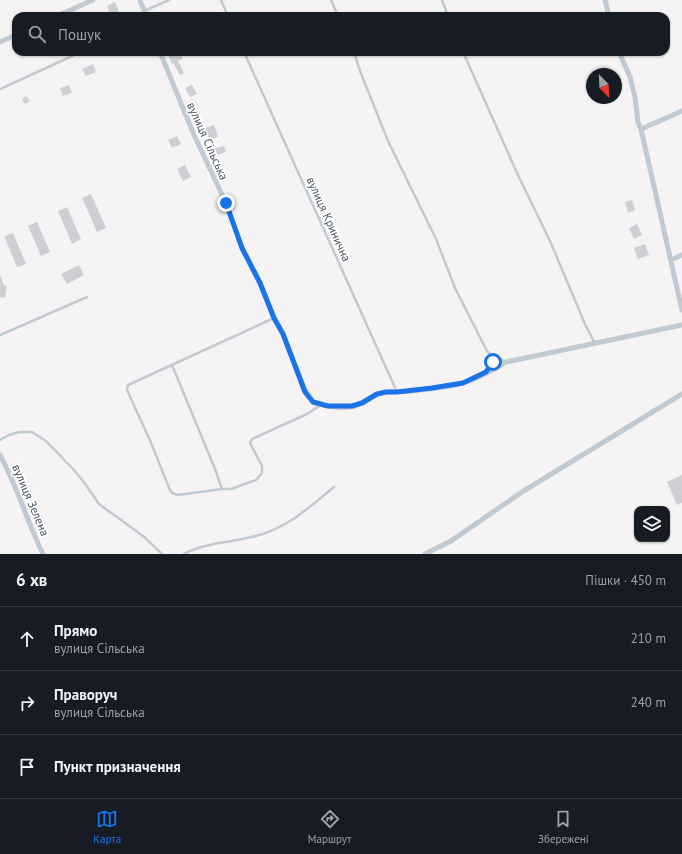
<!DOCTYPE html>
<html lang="uk">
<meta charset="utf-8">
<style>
:root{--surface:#171b24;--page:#242831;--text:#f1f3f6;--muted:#9ea1a6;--line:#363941;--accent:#1a73e8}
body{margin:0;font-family:"PT Sans",sans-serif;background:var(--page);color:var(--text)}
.controls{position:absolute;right:12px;bottom:12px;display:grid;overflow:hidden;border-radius:8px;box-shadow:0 1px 3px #0004}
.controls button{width:36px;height:36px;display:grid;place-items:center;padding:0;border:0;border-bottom:1px solid var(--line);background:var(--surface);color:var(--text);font:20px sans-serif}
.compass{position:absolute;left:586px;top:68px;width:36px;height:36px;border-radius:50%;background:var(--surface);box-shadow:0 1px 3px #0004;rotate:156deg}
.stop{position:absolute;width:12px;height:12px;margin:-9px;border:3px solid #1a73e8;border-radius:50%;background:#fff}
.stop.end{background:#1a73e8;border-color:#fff;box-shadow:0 1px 4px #0008}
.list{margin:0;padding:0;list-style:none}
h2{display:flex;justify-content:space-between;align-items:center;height:52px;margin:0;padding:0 16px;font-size:17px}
h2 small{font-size:13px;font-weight:400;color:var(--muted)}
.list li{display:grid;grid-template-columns:26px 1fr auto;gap:12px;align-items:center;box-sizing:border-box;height:64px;padding:0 16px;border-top:1px solid var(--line)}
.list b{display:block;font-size:15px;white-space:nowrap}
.list p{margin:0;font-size:13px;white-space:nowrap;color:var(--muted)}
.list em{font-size:13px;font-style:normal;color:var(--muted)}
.icon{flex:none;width:22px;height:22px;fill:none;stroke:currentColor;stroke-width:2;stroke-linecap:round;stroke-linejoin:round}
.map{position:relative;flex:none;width:682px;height:554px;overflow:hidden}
.search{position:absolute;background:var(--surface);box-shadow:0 1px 3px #0004;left:12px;right:12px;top:12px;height:44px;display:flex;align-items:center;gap:10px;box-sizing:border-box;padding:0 14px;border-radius:12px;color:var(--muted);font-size:15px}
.sheet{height:244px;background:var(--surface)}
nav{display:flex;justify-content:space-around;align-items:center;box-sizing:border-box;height:56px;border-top:1px solid var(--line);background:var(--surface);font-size:11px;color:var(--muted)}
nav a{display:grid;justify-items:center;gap:2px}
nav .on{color:var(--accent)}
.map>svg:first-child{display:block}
.building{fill:#cdcfd5}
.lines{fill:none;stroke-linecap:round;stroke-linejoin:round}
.lane{stroke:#c1cad2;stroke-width:2.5}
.street{stroke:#c1cad2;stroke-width:5}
.route{stroke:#1a73e8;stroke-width:5}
.labels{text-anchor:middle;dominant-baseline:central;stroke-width:3.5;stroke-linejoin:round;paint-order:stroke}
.street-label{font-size:12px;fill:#4a5661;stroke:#fff}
</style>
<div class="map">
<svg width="682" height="554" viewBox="0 0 682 554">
<rect width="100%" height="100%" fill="#f5f3f3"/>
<path class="building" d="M115,2L119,11L111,15L107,6Z
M175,52H180L183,59L178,61L184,73L180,75L173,63L172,64L168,55Z
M93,64L96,72L86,76L82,69Z
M69,85L72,93L63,96L60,88Z
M192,85L197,94L190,97L185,88Z
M26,96L30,101L25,104L22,99Z
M214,125L218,137L209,140L205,128Z
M177,136L181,144L172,148L168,140Z
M224,146L226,152L216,155L214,149Z
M185,165L191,177L183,181L177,169Z
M91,194L106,228L97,232L82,198Z
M632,200L635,210L628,213L625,202Z
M67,207L81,239L72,244L58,211Z
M37,222L50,252L41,256L28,226Z
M637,224L642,235L634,239L629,228Z
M13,233L26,264L17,267L4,236Z
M645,244L649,255L638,259L634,248Z
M79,265L84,275L67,284L61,274Z
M0,275L4,285L7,286L5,298L0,297Z
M682,475V503L677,505L667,482Z"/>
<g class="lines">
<path class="lane" d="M221,0L228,16
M331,0L338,16
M442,0L448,16
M144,11L169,0
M244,52L397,392
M354,52L360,71L388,141L436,239L455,288L487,351L493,357L506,362
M463,52L518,175L550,241L585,324L593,340L596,342
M0,89L81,52
M274,318L128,385L127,390L149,438L170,490L172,493L178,495L222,489H231L256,480L262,473V466L250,443L252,439L307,414L321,405
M0,335L87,297
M172,365L215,469L222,489
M0,440L9,435L19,432H32L46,441L74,470L86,485L99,504L143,536L162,554
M184,554C202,543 235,542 256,536C287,528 310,507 334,487"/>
<path class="street" d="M140,0L146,16
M605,0L609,16
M57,16L93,0
M0,42L16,35
M160,52L194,135L226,203L242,248L260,283L274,318L283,334L304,388L313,402C327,407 348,411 361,403C369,399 374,394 383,393C392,391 402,392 411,391C428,389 445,388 462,383C477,379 493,370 506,362L682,325
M619,52L630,77L635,97L638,122L641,129L682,310
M641,129L682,111
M671,260L682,255
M487,372L493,362V357
M0,455C17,486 27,521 43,554
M425,554L451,541L522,492L682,394"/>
</g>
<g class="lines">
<path class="route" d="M226,203L242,248L260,283L274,318L283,334L305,392L313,402L328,406H352L362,403L377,394L386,392H397L432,388L463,383L486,372L493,362"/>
</g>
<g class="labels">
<g class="street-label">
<text transform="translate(208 141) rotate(66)">вулиця Сільська</text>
<text transform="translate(329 219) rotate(66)">вулиця Кринична</text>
<text transform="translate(31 500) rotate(67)">вулиця Зелена</text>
</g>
</g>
</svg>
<div class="controls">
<button><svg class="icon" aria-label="layers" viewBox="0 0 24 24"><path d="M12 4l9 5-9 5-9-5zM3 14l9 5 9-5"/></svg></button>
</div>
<svg class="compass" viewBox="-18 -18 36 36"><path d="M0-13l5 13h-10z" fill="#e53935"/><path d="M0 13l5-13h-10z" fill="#9ea1a6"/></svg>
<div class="stop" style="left:493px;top:362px"></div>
<div class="stop end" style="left:226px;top:203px"></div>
<div class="search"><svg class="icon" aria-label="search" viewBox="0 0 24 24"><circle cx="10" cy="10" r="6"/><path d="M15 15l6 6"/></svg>Пошук</div>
</div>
<section class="sheet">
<h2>6 хв<small>Пішки · 450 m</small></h2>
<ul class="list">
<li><svg class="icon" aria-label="ahead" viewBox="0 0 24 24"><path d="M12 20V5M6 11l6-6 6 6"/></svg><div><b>Прямо</b><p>вулиця Сільська</p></div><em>210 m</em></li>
<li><svg class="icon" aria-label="right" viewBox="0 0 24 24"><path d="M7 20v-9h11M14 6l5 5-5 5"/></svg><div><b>Праворуч</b><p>вулиця Сільська</p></div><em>240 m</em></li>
<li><svg class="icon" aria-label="arrive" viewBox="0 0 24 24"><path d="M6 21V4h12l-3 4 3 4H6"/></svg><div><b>Пункт призначення</b></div></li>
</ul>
</section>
<nav>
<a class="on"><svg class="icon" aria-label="map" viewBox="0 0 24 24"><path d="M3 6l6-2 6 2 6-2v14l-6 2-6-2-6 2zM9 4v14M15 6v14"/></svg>Карта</a>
<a><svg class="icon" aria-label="directions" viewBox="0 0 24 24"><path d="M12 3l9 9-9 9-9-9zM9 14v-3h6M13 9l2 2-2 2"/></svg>Маршрут</a>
<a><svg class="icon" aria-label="saved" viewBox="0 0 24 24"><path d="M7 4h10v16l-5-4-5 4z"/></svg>Збережені</a>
</nav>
